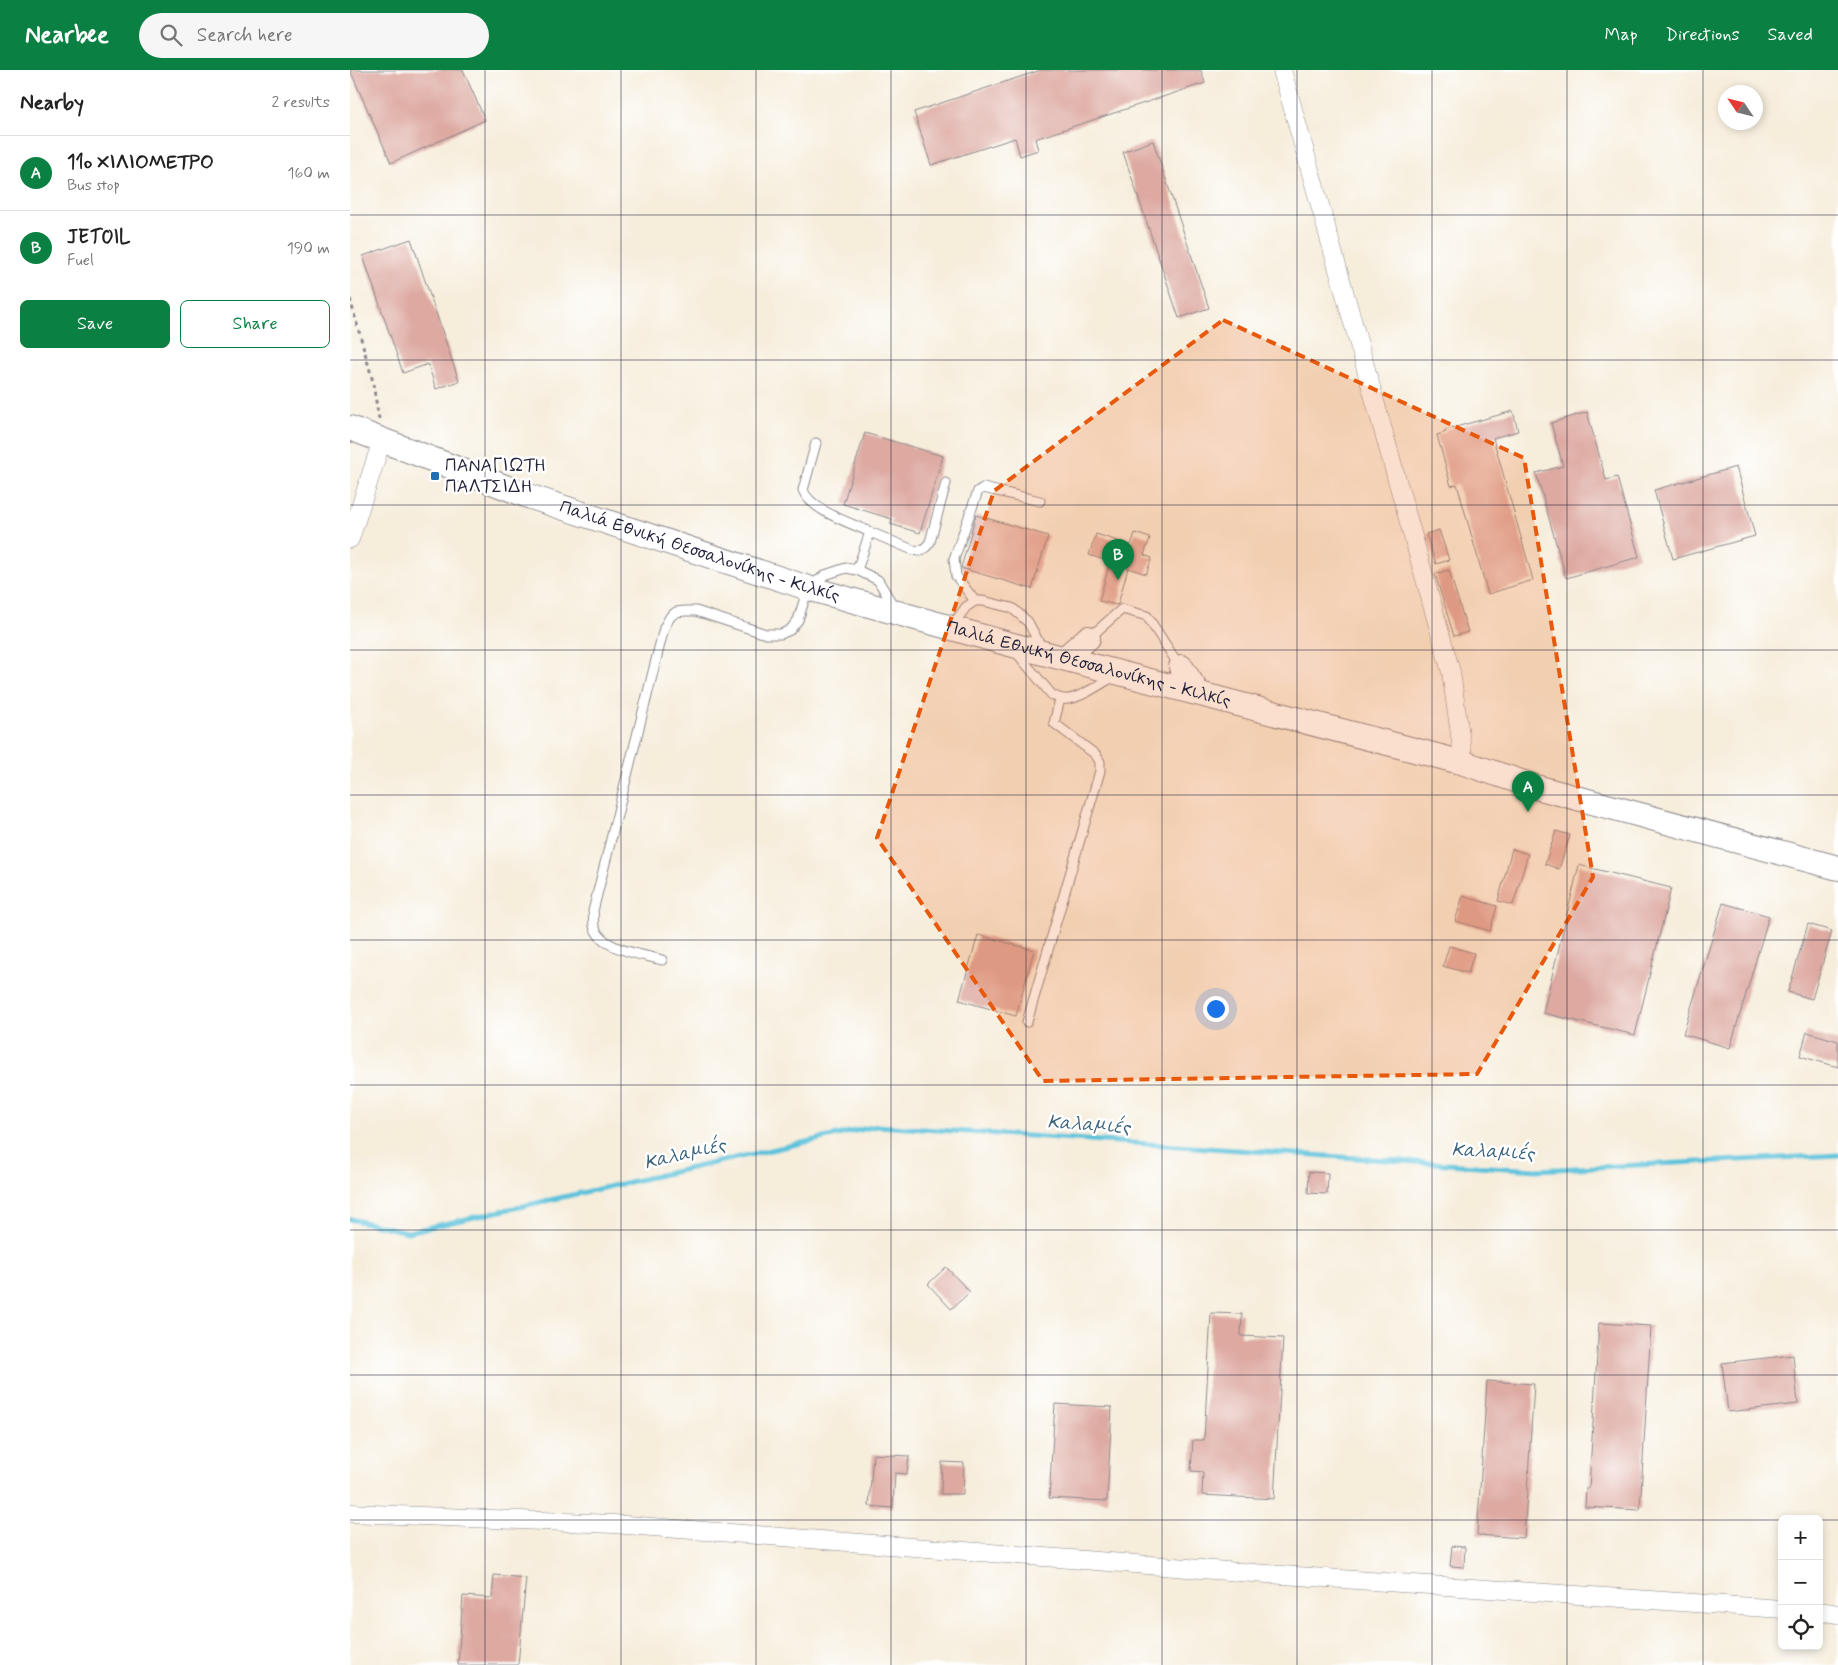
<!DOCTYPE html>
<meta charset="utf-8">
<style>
:root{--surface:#fff;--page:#f6f6f6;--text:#222;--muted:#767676;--line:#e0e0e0;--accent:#0b8043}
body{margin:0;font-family:Mynerve,sans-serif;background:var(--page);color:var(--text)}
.controls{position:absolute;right:15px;bottom:15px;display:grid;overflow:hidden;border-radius:8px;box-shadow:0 2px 8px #0003}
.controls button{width:45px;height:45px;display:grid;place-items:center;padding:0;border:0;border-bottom:1px solid var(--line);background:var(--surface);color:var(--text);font:25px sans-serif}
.compass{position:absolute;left:1368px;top:15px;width:45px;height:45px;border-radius:50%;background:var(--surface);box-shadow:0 2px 8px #0003;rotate:305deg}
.you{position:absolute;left:865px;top:938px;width:18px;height:18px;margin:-12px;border:4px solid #fff;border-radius:50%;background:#1a73e8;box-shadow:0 0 0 8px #1a73e833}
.badge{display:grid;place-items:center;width:32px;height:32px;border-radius:50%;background:var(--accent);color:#fff;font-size:16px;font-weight:700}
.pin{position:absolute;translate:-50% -41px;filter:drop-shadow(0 1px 2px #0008)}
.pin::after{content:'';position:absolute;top:26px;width:18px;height:15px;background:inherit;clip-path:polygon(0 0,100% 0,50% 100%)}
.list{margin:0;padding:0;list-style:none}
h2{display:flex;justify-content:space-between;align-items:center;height:65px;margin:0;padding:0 20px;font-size:21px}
h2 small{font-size:16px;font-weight:400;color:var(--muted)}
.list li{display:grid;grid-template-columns:32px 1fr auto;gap:15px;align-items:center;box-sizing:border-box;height:75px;padding:0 20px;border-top:1px solid var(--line)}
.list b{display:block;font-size:19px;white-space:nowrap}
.list p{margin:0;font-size:16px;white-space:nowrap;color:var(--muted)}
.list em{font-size:16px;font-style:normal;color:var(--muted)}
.actions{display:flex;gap:10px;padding:15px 20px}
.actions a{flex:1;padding:11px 0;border:1px solid var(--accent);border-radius:8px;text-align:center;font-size:18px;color:var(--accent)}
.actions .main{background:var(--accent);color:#fff}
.icon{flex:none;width:28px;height:28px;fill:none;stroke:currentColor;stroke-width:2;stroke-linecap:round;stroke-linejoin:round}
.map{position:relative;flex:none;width:1488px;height:1595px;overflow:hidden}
header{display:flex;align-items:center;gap:30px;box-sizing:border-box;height:70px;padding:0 25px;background:var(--accent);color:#fff}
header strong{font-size:24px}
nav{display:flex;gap:28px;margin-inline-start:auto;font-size:18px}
.search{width:350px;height:45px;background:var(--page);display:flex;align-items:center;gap:12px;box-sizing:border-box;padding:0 18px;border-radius:28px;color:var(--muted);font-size:19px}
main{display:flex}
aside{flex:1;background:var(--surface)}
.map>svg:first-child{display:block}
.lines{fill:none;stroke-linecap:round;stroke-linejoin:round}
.stream{stroke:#5dc3db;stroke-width:5}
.building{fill:#dda9a0}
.lane-casing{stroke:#8c888b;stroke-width:11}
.street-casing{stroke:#8c888b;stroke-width:19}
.secondary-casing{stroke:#8c888b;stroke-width:26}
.path{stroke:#8c888b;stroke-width:3;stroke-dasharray:4 4;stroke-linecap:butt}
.lane{stroke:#fff;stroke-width:9}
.street{stroke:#fff;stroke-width:18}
.secondary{stroke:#fff;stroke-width:24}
.marked{fill:#e8590c;fill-opacity:0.2;stroke:#e8590c;stroke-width:4;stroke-dasharray:10 6;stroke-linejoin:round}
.grid{fill:none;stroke:#22223b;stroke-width:1;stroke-opacity:0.55}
.poi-dot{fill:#1f6fb2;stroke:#fff;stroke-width:2}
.labels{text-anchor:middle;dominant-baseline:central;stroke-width:5;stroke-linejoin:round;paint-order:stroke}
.poi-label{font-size:18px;fill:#22223b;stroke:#fff;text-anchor:start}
.street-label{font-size:18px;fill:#22223b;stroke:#fff}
.water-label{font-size:19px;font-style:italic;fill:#3a627b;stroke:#fff}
</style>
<header>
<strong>Nearbee</strong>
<div class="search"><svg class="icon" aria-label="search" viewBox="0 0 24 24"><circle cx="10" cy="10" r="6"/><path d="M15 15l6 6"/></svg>Search here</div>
<nav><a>Map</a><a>Directions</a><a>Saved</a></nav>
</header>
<main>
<aside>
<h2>Nearby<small>2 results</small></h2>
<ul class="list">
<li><span class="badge">A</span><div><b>11ο ΧΙΛΙΟΜΕΤΡΟ</b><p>Bus stop</p></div><em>160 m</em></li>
<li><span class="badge">B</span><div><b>JETOIL</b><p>Fuel</p></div><em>190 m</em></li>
</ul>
<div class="actions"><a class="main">Save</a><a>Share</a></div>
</aside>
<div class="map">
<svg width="1488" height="1595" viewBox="0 0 1488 1595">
<rect width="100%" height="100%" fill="#fff"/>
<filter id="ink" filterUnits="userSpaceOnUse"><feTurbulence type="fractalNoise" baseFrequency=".02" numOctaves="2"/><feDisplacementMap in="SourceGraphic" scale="10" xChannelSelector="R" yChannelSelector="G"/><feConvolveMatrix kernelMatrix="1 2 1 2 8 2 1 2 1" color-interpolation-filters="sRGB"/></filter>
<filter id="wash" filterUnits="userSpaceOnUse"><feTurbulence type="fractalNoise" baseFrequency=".0096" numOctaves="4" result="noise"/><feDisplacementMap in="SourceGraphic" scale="20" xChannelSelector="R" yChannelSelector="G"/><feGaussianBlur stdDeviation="1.12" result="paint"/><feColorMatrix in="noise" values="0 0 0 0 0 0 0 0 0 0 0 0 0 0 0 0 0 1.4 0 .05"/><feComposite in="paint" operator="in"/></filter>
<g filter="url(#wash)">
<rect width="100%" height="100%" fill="#f6eddb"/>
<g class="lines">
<path class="stream" d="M0,1149L58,1162L527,1056L1186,1100L1488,1085"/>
</g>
<g id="blocks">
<path class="building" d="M0,0H113L135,50L41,93Z
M691,0H851L855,13L685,69L688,80L670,86L665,68L581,95L564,42Z
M803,71L859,238L829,248L773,82Z
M61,169L109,311L86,319L78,294L53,303L13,186Z
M1163,341L1168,361L1143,368L1183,510L1138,524L1107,414L1101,416L1087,365L1096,362L1095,360Z
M1237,342L1256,410L1267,407L1289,487L1216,508L1186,403L1213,396L1201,353Z
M515,363L593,386L570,463L540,454L542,449L493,434Z
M1386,397L1405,466L1323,489L1304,420Z
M626,445L698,466L682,519L611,498Z
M1089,460L1099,490L1086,494L1076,464Z
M785,463L800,468L794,485L802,488L796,504L778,498L768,534L767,535L749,531L760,492L739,485L746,464L781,475Z
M1099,500L1118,562L1104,566L1085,504Z
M1206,761L1220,765L1209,799L1195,794Z
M1162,779L1178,784L1163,835L1148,831Z
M1229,795L1321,818L1285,965L1193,943Z
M1113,826L1147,836L1140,861L1105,851Z
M1373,833L1419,846L1380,978L1333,964Z
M1458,854L1482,861L1462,929L1438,922Z
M628,865L684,880L666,946L609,930Z
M1099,876L1124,883L1118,903L1093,896Z
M1457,962L1488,971V997L1450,986Z
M959,1102L978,1103L977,1124L958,1123Z
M596,1197L620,1222L601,1239L578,1214Z
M861,1243L892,1244L891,1266L933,1268L924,1429L852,1425L853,1402L841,1401L843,1370H854Z
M1249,1253L1301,1256L1290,1440L1235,1437L1236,1418H1239Z
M1443,1285L1448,1334L1378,1342L1372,1293Z
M1137,1311L1184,1314L1174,1468L1127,1465Z
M705,1334L762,1337L757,1431L699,1428Z
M523,1384L559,1386L557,1404L545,1403L543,1438L519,1436Z
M592,1392L614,1393L613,1424H591Z
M1102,1476L1115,1477L1114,1497L1100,1496Z
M144,1505L176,1508L168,1595H108L113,1526L142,1528Z"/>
</g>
</g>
<g filter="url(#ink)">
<use href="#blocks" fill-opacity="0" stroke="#8c888b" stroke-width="1"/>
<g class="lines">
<g class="lane-casing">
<path id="lane" d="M466,373L453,420C460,440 501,453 520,462
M507,500L520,462L563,480L570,481L576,477L580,472L596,413
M625,531L606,506L604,489L628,421L633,418L690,431
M602,556L616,537L625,531H633L662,538L678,552L693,580
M740,567L772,539L797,546L830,597
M666,582L702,625C707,627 712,630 718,629C731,628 752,613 764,606
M312,890C291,884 251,880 244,856C243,852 244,845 243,841L314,558L320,547L326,542L335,541H346L416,564H431L440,560L448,550L458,518L475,505L496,498L507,500L528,510L544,537
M677,952L750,701V692L746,685L704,653L710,629"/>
</g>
<g class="street-casing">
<path id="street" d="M932,0L1101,602L1114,693
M0,469L32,370
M0,1443L263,1454L903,1503L1432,1539
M1469,1541L1488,1544"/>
</g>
<g class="secondary-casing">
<g id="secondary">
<path id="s1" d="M0,358L181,427L458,518L659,574L1114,693L1186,717L1488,798"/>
<path d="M715,588L738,568"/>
<path d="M831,597L848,623"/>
</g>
</g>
<path class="path" d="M0,229L22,308L29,349"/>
<use href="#lane" class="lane"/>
<use href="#street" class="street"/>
<use href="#secondary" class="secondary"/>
</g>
</g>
<path class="marked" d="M873,250L1174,388L1243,807L1127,1004L693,1011L527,768L644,421Z"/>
<path class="grid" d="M135,0V1595M271,0V1595M406,0V1595M541,0V1595M676,0V1595M812,0V1595M947,0V1595M1082,0V1595M1217,0V1595M1353,0V1595M0,145H1488M0,290H1488M0,435H1488M0,580H1488M0,725H1488M0,870H1488M0,1015H1488M0,1160H1488M0,1305H1488M0,1450H1432M1469,1450H1488"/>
<rect class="poi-dot" x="80" y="401" width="10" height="10" rx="2.5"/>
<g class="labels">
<g class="poi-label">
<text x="95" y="396">ΠΑΝΑΓΙΩΤΗ<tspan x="95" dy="21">ΠΑΛΤΣΙΔΗ</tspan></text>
</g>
<g class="street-label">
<text stroke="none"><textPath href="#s1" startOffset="371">Παλιά Εθνική Θεσσαλονίκης - Κιλκίς</textPath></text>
<text stroke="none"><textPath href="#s1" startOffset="776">Παλιά Εθνική Θεσσαλονίκης - Κιλκίς</textPath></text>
</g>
<g class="water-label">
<text transform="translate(739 1055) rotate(4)">Καλαμιές</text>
<text transform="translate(1143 1082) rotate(3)">Καλαμιές</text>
<text transform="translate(335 1084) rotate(-13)">Καλαμιές</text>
</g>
</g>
</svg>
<div class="controls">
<button>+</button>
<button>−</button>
<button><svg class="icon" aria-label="locate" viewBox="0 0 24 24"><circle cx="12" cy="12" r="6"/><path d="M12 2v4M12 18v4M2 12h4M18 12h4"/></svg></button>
</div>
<svg class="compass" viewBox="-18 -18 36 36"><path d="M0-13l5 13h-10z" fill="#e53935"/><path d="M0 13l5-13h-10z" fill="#767676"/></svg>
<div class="you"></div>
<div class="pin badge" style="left:1178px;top:742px">A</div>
<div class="pin badge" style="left:768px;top:510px">B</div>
</div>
</main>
